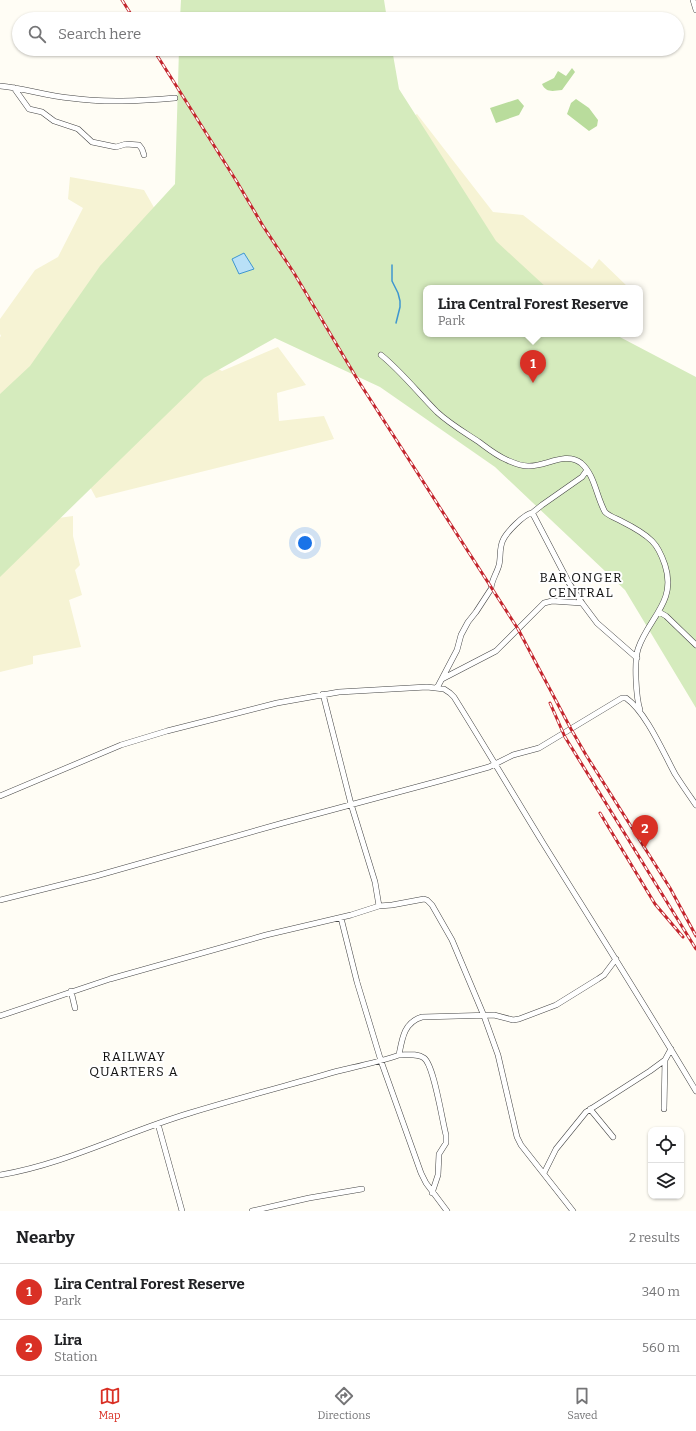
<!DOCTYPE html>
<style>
:root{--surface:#fff;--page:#f6f6f6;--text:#202124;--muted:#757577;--line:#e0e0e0;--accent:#d93025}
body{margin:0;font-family:Bitter,serif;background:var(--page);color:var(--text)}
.controls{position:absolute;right:12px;bottom:12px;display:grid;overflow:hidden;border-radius:8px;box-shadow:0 1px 3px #0004}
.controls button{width:36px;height:36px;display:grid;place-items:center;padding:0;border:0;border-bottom:1px solid var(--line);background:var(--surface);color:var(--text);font:20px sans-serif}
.you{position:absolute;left:305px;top:543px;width:14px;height:14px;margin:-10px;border:3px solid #fff;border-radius:50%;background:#1a73e8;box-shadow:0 0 0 6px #1a73e833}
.badge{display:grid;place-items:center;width:26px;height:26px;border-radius:50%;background:var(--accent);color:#fff;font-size:13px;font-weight:700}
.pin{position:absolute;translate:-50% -33px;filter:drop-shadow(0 1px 2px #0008)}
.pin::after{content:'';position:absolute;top:21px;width:14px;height:12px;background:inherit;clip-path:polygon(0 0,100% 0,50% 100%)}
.popup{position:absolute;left:423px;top:285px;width:220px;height:52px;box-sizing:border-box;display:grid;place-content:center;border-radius:8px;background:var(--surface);filter:drop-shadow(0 1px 3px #0005);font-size:13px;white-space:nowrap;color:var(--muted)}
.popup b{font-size:15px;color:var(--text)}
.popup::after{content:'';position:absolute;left:50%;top:100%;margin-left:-8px;border:8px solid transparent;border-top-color:var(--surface)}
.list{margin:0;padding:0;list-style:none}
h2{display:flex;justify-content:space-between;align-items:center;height:52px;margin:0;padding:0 16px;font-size:17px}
h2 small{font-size:13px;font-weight:400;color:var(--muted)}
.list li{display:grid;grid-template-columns:26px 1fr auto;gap:12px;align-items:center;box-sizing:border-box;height:56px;padding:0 16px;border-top:1px solid var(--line)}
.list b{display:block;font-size:15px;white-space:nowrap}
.list p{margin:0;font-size:13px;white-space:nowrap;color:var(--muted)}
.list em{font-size:13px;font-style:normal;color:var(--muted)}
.icon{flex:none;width:22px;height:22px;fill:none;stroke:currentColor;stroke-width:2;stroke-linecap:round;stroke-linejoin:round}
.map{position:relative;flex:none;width:696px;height:1211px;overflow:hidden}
.search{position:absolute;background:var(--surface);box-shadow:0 1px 3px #0004;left:12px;right:12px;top:12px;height:44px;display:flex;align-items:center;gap:10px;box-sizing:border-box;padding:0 14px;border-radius:22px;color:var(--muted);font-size:15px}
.sheet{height:164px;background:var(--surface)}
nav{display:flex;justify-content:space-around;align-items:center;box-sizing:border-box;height:56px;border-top:1px solid var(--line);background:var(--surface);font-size:11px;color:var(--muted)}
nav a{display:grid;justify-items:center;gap:2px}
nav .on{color:var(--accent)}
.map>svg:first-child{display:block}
.farmland{fill:#f6f3d4}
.green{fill:#d5ebbd}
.forest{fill:#b9dc9c}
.water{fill:#b9e0f7;stroke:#3f96cf}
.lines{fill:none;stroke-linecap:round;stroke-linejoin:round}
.stream{stroke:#3f96cf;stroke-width:1.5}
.minor-casing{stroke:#444;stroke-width:6}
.minor{stroke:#fff;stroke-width:5}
.rail-casing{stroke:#c4262e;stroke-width:3}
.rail{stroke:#fff;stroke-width:1.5;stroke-dasharray:4.5;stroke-linecap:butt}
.labels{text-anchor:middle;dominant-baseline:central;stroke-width:4;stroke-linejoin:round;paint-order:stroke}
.quarter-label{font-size:13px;letter-spacing:1px;fill:#111;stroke:#fff}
</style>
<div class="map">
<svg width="696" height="1211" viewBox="0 0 696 1211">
<rect width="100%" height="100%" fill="#fffdf5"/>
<path class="farmland" d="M417,114L493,212L523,215L592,269L599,259L629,288H426L364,147Z
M70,177L144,190L156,211L0,413V337L1,336L0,334V319L35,270L58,257L83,208L68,199Z
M278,347L306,385L277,393L279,421L324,416L334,439L96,498L75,459L197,358L222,371Z
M0,495L51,519L73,516V536L80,565L75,570L82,595L69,600L81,647L33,656V664L0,672Z"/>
<path class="green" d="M181,0H384L387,19H180Z
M179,49H392L399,89L496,241L547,288H426V334H614L696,377V708L625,590L495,467L380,387L275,338L204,378L0,577V394L30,366L100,266L175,184Z"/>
<path class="forest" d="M572,68L575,72L562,90C553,91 546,93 542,84L554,78L558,71L566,76Z
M518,99L524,106L519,115L496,123L490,108Z
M576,99L589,108L598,120L597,126L589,131L567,114L571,103Z"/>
<path class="water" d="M244,253L254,269L239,274L232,259Z"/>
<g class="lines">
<path class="stream" d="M392,265V281L398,293L400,301V307L396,323"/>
<g class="minor-casing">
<path id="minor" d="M693,0L696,10
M0,86C24,88 46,96 70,98C105,103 140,101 175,98
M14,88L29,109L42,112L54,121L78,129L92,142L116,147L126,144L139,145L142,149L144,155
M381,355C402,372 418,393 437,412C450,424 464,432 479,442C487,448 497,456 507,460C514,463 520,466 528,466C545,467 565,451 581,463C595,475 596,496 605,512C609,516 615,518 621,521C631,526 643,532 652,541C658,547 662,556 665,565C677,602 649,617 638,649C634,662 636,697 640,710
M532,513L542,505L582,477L587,470
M659,612L666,616L696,645
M442,679L496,651L544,603L552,601L582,603
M437,688L457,650L461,635L468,622L476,612L491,589C491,581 497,573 499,565C501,557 499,548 503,540C506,533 524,514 532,513L534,516L569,583L582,603L597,623L637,658
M0,796L121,745L167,731L277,703L339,692L427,687L444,689L450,693L454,697C484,745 513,794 543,843C594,925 646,1007 696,1091
M0,900L96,876L283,823L443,780L489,767L513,755L539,748L622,698H626C646,712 663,752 675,774C682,785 689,795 696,805
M379,906L392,905L424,899L427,900L432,905L452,940L484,1016L498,1055L517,1137L521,1145L573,1211
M341,918L357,982L381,1061L421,1173L426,1183L447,1211
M71,991L75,1008
M0,1016L110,979L266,935L351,915L379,906L375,882L351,804L323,694
M399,1055C407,1055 417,1053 424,1058C434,1065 442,1120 446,1135V1143L439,1154L438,1175L432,1193
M590,1109L613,1137
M664,1109L665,1060L671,1049
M158,1124L182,1211
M544,1173L556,1149L586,1112L650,1071L665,1060
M0,1175C66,1164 126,1132 190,1113C239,1098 289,1085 338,1071C359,1066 379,1062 399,1055C402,1039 404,1022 422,1017L494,1015L513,1020L519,1019L556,1005L598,979L604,975L616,959
M252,1211L309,1198L362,1189"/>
</g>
<use href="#minor" class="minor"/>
<g class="rail-casing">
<path id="rail" d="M122,0L134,19
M153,49L237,182L263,226L294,273L359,382L518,629L571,729L586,755L670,888L696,936
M550,703L565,737L696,949
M600,813L655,904L683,937"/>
</g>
<use href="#rail" class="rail"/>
</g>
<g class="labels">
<g class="quarter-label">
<text x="581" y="577">BAR ONGER<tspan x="581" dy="15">CENTRAL</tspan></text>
<text x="134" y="1056">RAILWAY<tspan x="134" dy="15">QUARTERS A</tspan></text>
</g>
</g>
</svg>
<div class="controls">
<button><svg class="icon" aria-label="locate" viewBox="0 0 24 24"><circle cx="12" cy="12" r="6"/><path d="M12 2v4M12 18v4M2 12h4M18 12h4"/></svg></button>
<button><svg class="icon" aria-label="layers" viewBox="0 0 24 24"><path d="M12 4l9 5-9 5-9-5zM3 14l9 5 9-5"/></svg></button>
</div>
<div class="you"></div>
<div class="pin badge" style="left:533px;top:383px">1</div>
<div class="popup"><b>Lira Central Forest Reserve</b>Park</div>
<div class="pin badge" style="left:645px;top:848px">2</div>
<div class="search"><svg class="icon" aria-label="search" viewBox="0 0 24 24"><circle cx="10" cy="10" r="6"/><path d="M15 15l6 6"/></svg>Search here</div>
</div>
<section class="sheet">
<h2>Nearby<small>2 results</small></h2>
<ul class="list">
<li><span class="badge">1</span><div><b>Lira Central Forest Reserve</b><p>Park</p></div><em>340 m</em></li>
<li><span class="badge">2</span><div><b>Lira</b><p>Station</p></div><em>560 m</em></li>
</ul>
</section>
<nav>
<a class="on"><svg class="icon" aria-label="map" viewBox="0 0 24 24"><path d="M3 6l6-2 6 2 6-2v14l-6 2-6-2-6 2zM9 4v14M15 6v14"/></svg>Map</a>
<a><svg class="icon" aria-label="directions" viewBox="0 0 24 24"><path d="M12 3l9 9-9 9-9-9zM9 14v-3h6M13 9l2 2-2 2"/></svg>Directions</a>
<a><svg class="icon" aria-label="saved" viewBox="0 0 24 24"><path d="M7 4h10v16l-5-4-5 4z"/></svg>Saved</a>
</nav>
